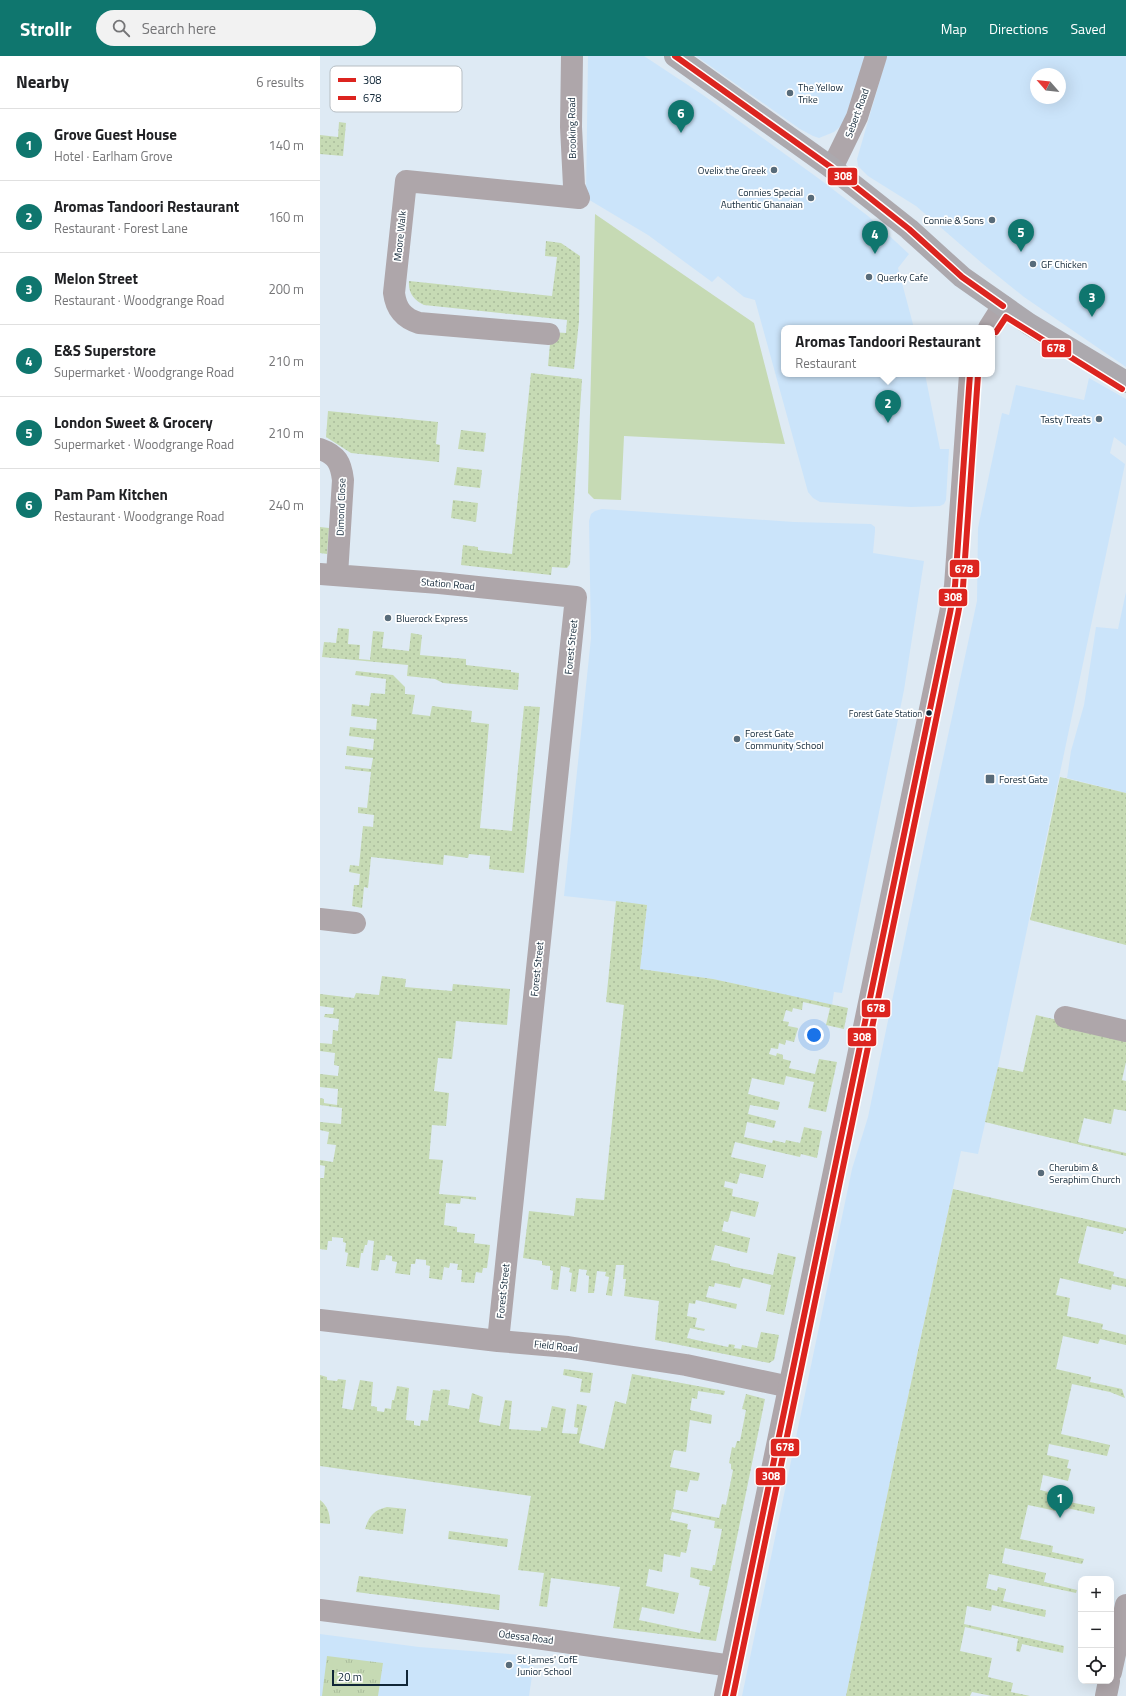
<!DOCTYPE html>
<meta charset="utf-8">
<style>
:root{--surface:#fff;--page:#f2f2f2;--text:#202124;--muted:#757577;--line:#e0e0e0;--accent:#0f766e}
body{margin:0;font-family:"Titillium Web",sans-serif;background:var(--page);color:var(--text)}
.controls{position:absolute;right:12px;bottom:12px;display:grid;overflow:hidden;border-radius:8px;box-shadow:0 4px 16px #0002}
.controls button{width:36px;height:36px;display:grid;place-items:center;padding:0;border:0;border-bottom:1px solid var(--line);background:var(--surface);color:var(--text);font:20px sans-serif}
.compass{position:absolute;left:710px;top:12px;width:36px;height:36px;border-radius:50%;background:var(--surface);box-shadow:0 4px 16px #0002;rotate:298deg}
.scale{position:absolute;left:12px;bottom:10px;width:76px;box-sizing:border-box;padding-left:4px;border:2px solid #102637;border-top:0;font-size:11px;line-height:14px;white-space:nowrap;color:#102637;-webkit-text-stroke:3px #fff;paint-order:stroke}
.you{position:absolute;left:494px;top:979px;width:14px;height:14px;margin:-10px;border:3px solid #fff;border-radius:50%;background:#1a73e8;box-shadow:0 0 0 6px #1a73e833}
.badge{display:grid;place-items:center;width:26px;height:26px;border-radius:50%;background:var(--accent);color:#fff;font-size:13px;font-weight:700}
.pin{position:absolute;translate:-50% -33px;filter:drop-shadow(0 1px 2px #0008)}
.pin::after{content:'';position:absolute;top:21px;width:14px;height:12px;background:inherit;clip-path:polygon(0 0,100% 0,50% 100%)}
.popup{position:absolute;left:461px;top:269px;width:214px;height:52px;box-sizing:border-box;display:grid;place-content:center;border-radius:8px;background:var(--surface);filter:drop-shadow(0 1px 3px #0005);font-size:13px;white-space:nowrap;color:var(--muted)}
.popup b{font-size:15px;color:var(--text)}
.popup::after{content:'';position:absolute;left:50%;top:100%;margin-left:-8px;border:8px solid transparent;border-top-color:var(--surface)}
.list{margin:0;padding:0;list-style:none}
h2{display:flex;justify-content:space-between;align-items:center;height:52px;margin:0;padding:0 16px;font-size:17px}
h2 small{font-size:13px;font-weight:400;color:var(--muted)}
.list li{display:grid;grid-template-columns:26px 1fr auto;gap:12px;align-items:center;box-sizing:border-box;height:72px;padding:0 16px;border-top:1px solid var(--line)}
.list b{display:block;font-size:15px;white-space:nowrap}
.list p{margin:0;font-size:13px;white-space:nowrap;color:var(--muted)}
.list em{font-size:13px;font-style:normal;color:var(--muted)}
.icon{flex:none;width:22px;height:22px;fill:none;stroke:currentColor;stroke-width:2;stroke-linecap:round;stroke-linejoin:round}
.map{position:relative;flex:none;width:806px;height:1640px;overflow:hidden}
header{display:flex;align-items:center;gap:24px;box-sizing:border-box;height:56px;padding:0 20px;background:var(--accent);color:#fff}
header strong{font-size:19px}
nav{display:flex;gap:22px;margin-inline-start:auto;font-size:14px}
.search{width:280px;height:36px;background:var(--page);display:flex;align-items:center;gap:10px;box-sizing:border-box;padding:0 14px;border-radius:22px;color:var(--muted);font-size:15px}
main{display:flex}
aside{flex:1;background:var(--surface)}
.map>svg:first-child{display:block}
.built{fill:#cbe4fa;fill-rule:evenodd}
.grass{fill:url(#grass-dots);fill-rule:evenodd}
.park{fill:url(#park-tufts)}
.pitch{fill:#c6dab4}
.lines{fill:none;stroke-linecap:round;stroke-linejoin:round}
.minor{stroke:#aea6aa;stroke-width:22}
.tertiary{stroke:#aea6aa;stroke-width:22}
.primary{stroke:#aca9ae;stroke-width:22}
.bus-1-casing{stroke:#fff;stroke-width:9}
.bus-2-casing{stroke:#fff;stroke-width:9}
.bus-1{stroke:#dc241f;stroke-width:6}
.bus-2{stroke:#dc241f;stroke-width:6}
.poi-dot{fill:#586b79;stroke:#fff;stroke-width:1.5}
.bus-dot{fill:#102637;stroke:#fff;stroke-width:1.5}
.labels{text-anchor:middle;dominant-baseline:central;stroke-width:3.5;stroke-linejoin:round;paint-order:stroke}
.bus-label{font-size:9px;fill:#102637;stroke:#fff;text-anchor:end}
.poi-label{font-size:10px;fill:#102637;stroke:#fff;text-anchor:start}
.street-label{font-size:10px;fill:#102637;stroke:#fff}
.key{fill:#fff;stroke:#b7bec3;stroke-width:1}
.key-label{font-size:11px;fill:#102637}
.line-badge{stroke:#fff;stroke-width:1.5}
.badge-label{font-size:11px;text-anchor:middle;font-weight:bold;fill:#fff}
</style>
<header>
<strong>Strollr</strong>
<div class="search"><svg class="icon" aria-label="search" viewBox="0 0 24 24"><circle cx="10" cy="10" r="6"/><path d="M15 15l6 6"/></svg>Search here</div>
<nav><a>Map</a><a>Directions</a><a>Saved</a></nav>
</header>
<main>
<aside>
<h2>Nearby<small>6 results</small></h2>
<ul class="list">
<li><span class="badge">1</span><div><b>Grove Guest House</b><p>Hotel · Earlham Grove</p></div><em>140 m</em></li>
<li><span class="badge">2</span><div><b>Aromas Tandoori Restaurant</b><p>Restaurant · Forest Lane</p></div><em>160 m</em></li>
<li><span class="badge">3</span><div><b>Melon Street</b><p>Restaurant · Woodgrange Road</p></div><em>200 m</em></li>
<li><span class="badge">4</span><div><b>E&amp;S Superstore</b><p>Supermarket · Woodgrange Road</p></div><em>210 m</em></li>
<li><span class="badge">5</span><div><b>London Sweet &amp; Grocery</b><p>Supermarket · Woodgrange Road</p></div><em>210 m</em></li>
<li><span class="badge">6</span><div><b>Pam Pam Kitchen</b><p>Restaurant · Woodgrange Road</p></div><em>240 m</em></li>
</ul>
</aside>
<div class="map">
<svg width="806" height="1640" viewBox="0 0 806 1640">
<defs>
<pattern id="grass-dots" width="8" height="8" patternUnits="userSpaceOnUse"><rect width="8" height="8" fill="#c6dab4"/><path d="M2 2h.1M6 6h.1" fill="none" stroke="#a9bb9b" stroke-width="1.8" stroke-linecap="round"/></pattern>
<pattern id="park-tufts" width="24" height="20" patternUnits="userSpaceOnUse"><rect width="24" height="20" fill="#c6dab4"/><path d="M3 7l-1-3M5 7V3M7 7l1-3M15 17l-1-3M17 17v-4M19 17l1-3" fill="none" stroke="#a9bb9b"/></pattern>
</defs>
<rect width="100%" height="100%" fill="#deeaf4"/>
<path class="built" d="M268,0H324L383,39L498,122L548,160L589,198L578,212L594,272H464V318H605L620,393H629L626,444L624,448L620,450L591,451L500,446L493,442L488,436L435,244L424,241L398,220L392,226L328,179L266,142Z
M376,0H546L523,68L514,76L499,82L493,80L480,73Z
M567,0H806V311L704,241L663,208L596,150L548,120L538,110L537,103ZM716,18H740V42H716Z
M769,322L806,343V390L794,381L790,397L805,408L678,1011L658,1098L641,1095L576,1396L526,1640H422L532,1113L548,1061L605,786L657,545L658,472L682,357L689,359L696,329L764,344Z
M282,453L474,466L551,468L555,471V475L553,497L604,505L584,634L522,937L514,936L512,949L393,923L320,913L327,849L244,840L271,582L269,465L271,458L275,455Z
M806,536V737L747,722L751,695L764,649L776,571L798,573Z
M0,1578L99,1591L215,1600L209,1640H0Z"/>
<path class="grass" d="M19,66L26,67L23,100L0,98V79L18,81Z
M226,185L241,187L260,200L259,265L254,313L228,310L231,276L246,277L247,264L104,249C94,244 88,237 89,225L232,240L237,201L225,200Z
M211,317L262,323L250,508L247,512L232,511L231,519L141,509L143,489L158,491V494L192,498Z
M8,355L118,366L116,388L120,389L119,406L31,397L6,381Z
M141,374L166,377L164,396L138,393Z
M137,411L162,414L160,432L134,429Z
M133,444L158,447L156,466L131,462Z
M0,471L9,472L7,498L0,497Z
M18,572L29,573L28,588L40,589L39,603L50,604L53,575L64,576L62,592L89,595L91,577L102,579L100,599L146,603V609L191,614V616L199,617L198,634L123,627L115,623L87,620L88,609L2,601L4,586L16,587Z
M36,615L73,619L85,631V638L95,639L92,658L110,660L112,650L152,655L151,666L169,668L160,772L192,775L204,650L220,651L204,817L169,813L170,800L149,798L148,802L124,799L123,809L51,801L48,832L44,831L42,852L32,850L34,829H39L40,818L29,816L30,809L39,810L43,770L53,771L54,759L38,757V751L47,752L51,716L25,713V710L51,713L53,702L26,699L27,690L53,694L54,683L29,680L30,671L56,674L57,663L31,660L32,648L49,650L51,637L65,638L66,623L35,619Z
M740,721L806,737V889L710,864Z
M296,845L327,849L320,913L393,923L528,952L524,973L506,969L510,952L483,946L482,954L473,952L472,956L466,954L463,965L469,966L468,970L478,972L474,986L466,984L465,989L459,987L458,993L451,992L449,998L456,1000L457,997L463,999V1003L471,1005L469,1012L495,1018L499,1003L517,1006L506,1056L488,1052L494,1026L466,1020L464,1029L432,1022L428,1038L460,1046L458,1054L430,1049L428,1058L456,1065L454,1072L427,1066L424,1081L452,1087L453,1084L465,1087L466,1084L480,1087L484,1071L502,1075L497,1102L481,1098L480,1101L415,1086L411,1101L446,1109L443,1122L420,1117L417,1128L405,1125L404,1131L413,1133L412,1140L439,1146L435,1161L411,1155L408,1166L404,1165L402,1175L430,1182L427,1197L395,1189L391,1204L410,1208V1210L453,1219L458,1197L476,1201L464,1259L446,1255L451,1229L423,1222L420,1232L395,1227L394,1231L389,1230L386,1241L417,1248L416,1253L376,1244L375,1248L369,1247L367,1260L377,1262L375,1271L385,1273L384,1275L370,1272L367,1282L408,1291L409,1288L415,1289L414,1292L421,1293L422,1289L437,1292L441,1276L459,1279L454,1304L449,1307L335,1284L339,1245L304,1240L306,1223H303L304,1209H296L292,1240L286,1239L289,1221L285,1220L286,1216L277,1215L274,1237H268L269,1220L266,1219L267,1214L259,1213L256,1236L250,1235L252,1217L249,1216L250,1212L241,1210L238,1234L231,1233L233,1215L230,1214V1210L222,1209V1205L203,1202L209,1155L254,1160L256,1142L284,1144L304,949L286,946Z
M62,920L86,923L85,931L132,935L133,928L190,933L187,969L136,965L132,1003L118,1002L114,1035L129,1037L126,1070L112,1069L109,1103L123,1104L119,1138L156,1141V1144L141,1142L140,1148L126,1147L124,1169L137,1171V1176L155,1178L154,1187L170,1189L167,1212H163L162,1217L156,1216L154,1227L141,1226L142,1214H137L138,1208L130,1207L129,1212L124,1211L122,1224L109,1222L110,1210L106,1209V1204L96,1203L95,1208H91L90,1219L75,1217L77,1206L72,1205V1200L66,1199L65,1204H60L58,1215L51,1214L54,1185L48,1184L47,1189H45L43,1197H41L39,1212L26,1210L28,1197L25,1196L26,1187L23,1186V1182L12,1181V1185H8L7,1194L0,1193V1122H4L5,1110L0,1109V1099V1104L13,1106L16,1089L7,1088L9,1076L0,1074V1066L21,1068L22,1052L0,1049V1042L4,1043V1047L17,1049L18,1033L0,1031V1018L18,1020L19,1010L14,1009L15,997L0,995V987L12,988L13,974L18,975L19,963L4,961L5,958H13L14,952L0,950V938L34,942L36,937L59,939Z
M716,959L806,980V1006L802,1024L806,1025V1055L794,1053L791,1068L764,1062L758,1086L806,1097V1100L665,1066L678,1011L703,1016Z
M633,1133L806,1172V1175H804L803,1178L767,1170L758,1207L794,1216L793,1220L806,1223V1231L792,1228L791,1234L740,1222L736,1239L750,1242L747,1260L783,1268L782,1273L806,1279V1289L780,1283L778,1288L743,1280L736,1313L771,1321L770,1326L802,1333L805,1342L790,1336L752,1328L741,1378L790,1389L787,1400L729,1388L727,1399L749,1404L747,1412L751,1413L748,1425L723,1419L720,1434L745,1440L744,1445L775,1451L774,1458L742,1451L741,1456L708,1449L700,1483L733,1490L732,1496L764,1503L762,1508L685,1492L682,1507L726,1517L724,1526L757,1534L756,1537L669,1518L666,1532L677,1535L678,1531L686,1533L683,1545L726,1554L725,1561L672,1549L671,1555L647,1550L644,1568L744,1590L743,1597L702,1588L700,1596L696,1595L698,1583L645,1571L640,1595L672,1602L668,1621L693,1627L691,1636L710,1640H672L652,1636L650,1640H526L576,1396Z
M244,1313L273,1317L270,1337L260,1336L262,1323L243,1319Z
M312,1318L405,1335L404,1339L378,1335L377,1343L372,1342L370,1354L392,1359L391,1368L370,1364L366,1396L354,1394L350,1411L380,1417L378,1425L370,1424L367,1436L356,1434L353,1453L399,1462L402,1448L406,1449L413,1414L411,1413V1408L409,1407L412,1391L415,1392L417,1385H420L426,1354L422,1353L426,1338L445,1343L396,1585L293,1572L300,1531L231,1522L227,1551L219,1550L224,1517L198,1514L211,1440L0,1410V1319L7,1321V1324L17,1325L18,1323L26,1324L22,1352L33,1354L40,1324L53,1326L51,1350L57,1351V1355L64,1356L65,1352L71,1353L72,1344H74L77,1330L89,1332L86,1364L94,1365V1369L100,1370L101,1364L108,1365L113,1334L120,1335L121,1333L130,1334L128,1349L149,1353L152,1337L163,1341L159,1366L180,1370L185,1344L192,1345L189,1373L221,1375V1371L227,1372L232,1350L246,1353L242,1377L257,1378L258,1372L254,1371L257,1348L267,1350L259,1387L284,1393L295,1345L306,1348ZM352,1456L395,1465L394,1472L402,1473L395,1509H393L392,1515L371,1511L370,1521L380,1524L379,1529L390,1531L380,1577L319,1564L322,1551L354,1558L359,1537L326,1530L329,1513L342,1516L344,1498L360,1501L361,1496L366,1497L371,1474L367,1473L368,1468L350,1464Z
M0,1444C8,1450 10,1458 10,1468L0,1467Z
M67,1451L86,1453L83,1478L45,1473C49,1460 54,1454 67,1451Z
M129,1475L188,1483L187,1491L128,1483Z
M39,1520L180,1539L179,1554L36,1536Z"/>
<path class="park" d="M7,1600L63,1607L58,1640H2Z"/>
<path class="pitch" d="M275,158L434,267L465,388L304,380L301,444L274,443L268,437Z"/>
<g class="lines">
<path class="minor" d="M252,0L251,71L254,130L259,142
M512,112L537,61L556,0
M229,278L99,267C83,262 76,253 74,237L86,125L259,142
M0,393C17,399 21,407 23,424L17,519
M0,518L119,527L256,541L178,1285
M0,863L35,867
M745,961L806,975
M0,1264L178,1285L248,1291L366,1309L470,1331
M0,1554L223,1583L412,1610
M791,1616L806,1549
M786,1640L789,1625"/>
<path class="tertiary" d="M669,272L683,250
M405,1640L630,557L635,530L650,318"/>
<path class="primary" d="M355,0L512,112L589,173L642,221L709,268L806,326"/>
<g class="bus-1-casing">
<path id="bus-1" d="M355,0L512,112L589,173L642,221L683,250
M405,1640L630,557L635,530L650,318"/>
</g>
<g class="bus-2-casing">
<path id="bus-2" d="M676,276L686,261L802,333
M413,1640L638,558L643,531L658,319"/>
</g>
<use href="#bus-1" class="bus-1"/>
<use href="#bus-2" class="bus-2"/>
</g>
<g class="poi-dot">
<circle cx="470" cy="37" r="4"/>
<circle cx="454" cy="114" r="4"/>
<circle cx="491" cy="142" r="4"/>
<circle cx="672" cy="164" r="4"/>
<circle cx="713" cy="208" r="4"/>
<circle cx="549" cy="221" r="4"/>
<circle cx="779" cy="363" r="4"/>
<circle cx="68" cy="562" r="4"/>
<circle cx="417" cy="683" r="4"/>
<rect x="665" y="718" width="10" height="10" rx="2"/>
<circle cx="721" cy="1117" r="4"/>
<circle cx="189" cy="1609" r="4"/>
</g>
<circle class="bus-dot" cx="609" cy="657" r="3.5"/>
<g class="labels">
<g class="bus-label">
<text x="602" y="657">Forest Gate Station</text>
</g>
<g class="poi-label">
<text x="478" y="31">The Yellow<tspan x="478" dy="12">Trike</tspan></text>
<text x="446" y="114" text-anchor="end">Ovelix the Greek</text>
<text x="483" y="136" text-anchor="end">Connies Special<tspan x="483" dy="12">Authentic Ghanaian</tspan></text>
<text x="664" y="164" text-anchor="end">Connie &amp; Sons</text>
<text x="721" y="208">GF Chicken</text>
<text x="557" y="221">Querky Cafe</text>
<text x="771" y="363" text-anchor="end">Tasty Treats</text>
<text x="76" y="562">Bluerock Express</text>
<text x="425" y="677">Forest Gate<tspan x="425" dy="12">Community School</tspan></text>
<text x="679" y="723">Forest Gate</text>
<text x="729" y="1111">Cherubim &amp;<tspan x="729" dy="12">Seraphim Church</tspan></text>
<text x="197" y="1603">St James' CofE<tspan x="197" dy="12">Junior School</tspan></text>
</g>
<g class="street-label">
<text transform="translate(537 57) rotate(-70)">Sebert Road</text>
<text transform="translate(252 72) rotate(-91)">Brooking Road</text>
<text transform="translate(80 180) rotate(-84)">Moore Walk</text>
<text transform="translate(21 451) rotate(-88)">Dimond Close</text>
<text transform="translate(128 528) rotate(5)">Station Road</text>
<text transform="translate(251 591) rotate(-84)">Forest Street</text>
<text transform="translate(217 913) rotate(-84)">Forest Street</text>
<text transform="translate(183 1235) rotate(-84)">Forest Street</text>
<text transform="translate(236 1290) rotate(6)">Field Road</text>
<text transform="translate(206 1581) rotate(7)">Odessa Road</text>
</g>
</g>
<rect x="10" y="10" width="132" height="46" rx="6" class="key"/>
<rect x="18" y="22" width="18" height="4" fill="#dc241f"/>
<rect x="18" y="40" width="18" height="4" fill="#dc241f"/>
<g class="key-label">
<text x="43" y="28">308</text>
<text x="43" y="46">678</text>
</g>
<g class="line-badge">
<rect x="507" y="111" width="31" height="19" rx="4" fill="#dc241f"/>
<rect x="721" y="283" width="31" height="19" rx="4" fill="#dc241f"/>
<rect x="629" y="503" width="31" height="19" rx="4" fill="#dc241f"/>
<rect x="618" y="532" width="30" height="19" rx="4" fill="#dc241f"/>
<rect x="541" y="943" width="30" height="19" rx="4" fill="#dc241f"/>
<rect x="527" y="971" width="30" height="20" rx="4" fill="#dc241f"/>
<rect x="450" y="1382" width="30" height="19" rx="4" fill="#dc241f"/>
<rect x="435" y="1411" width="31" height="19" rx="4" fill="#dc241f"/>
</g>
<g class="badge-label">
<text x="523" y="124">308</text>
<text x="736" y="296">678</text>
<text x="644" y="517">678</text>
<text x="633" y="545">308</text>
<text x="556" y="956">678</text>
<text x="542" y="985">308</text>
<text x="465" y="1395">678</text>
<text x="451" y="1424">308</text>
</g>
</svg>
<div class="controls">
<button>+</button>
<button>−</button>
<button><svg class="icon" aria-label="locate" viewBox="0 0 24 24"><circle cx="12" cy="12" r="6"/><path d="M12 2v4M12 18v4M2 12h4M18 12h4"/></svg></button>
</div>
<svg class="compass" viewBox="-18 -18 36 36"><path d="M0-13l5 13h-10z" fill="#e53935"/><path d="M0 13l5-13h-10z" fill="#757577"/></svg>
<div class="scale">20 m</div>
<div class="you"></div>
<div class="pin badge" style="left:740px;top:1462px">1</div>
<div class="pin badge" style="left:568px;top:367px">2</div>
<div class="popup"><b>Aromas Tandoori Restaurant</b>Restaurant</div>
<div class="pin badge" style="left:772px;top:261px">3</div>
<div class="pin badge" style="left:555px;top:198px">4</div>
<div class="pin badge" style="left:701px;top:196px">5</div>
<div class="pin badge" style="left:361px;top:77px">6</div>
</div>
</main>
